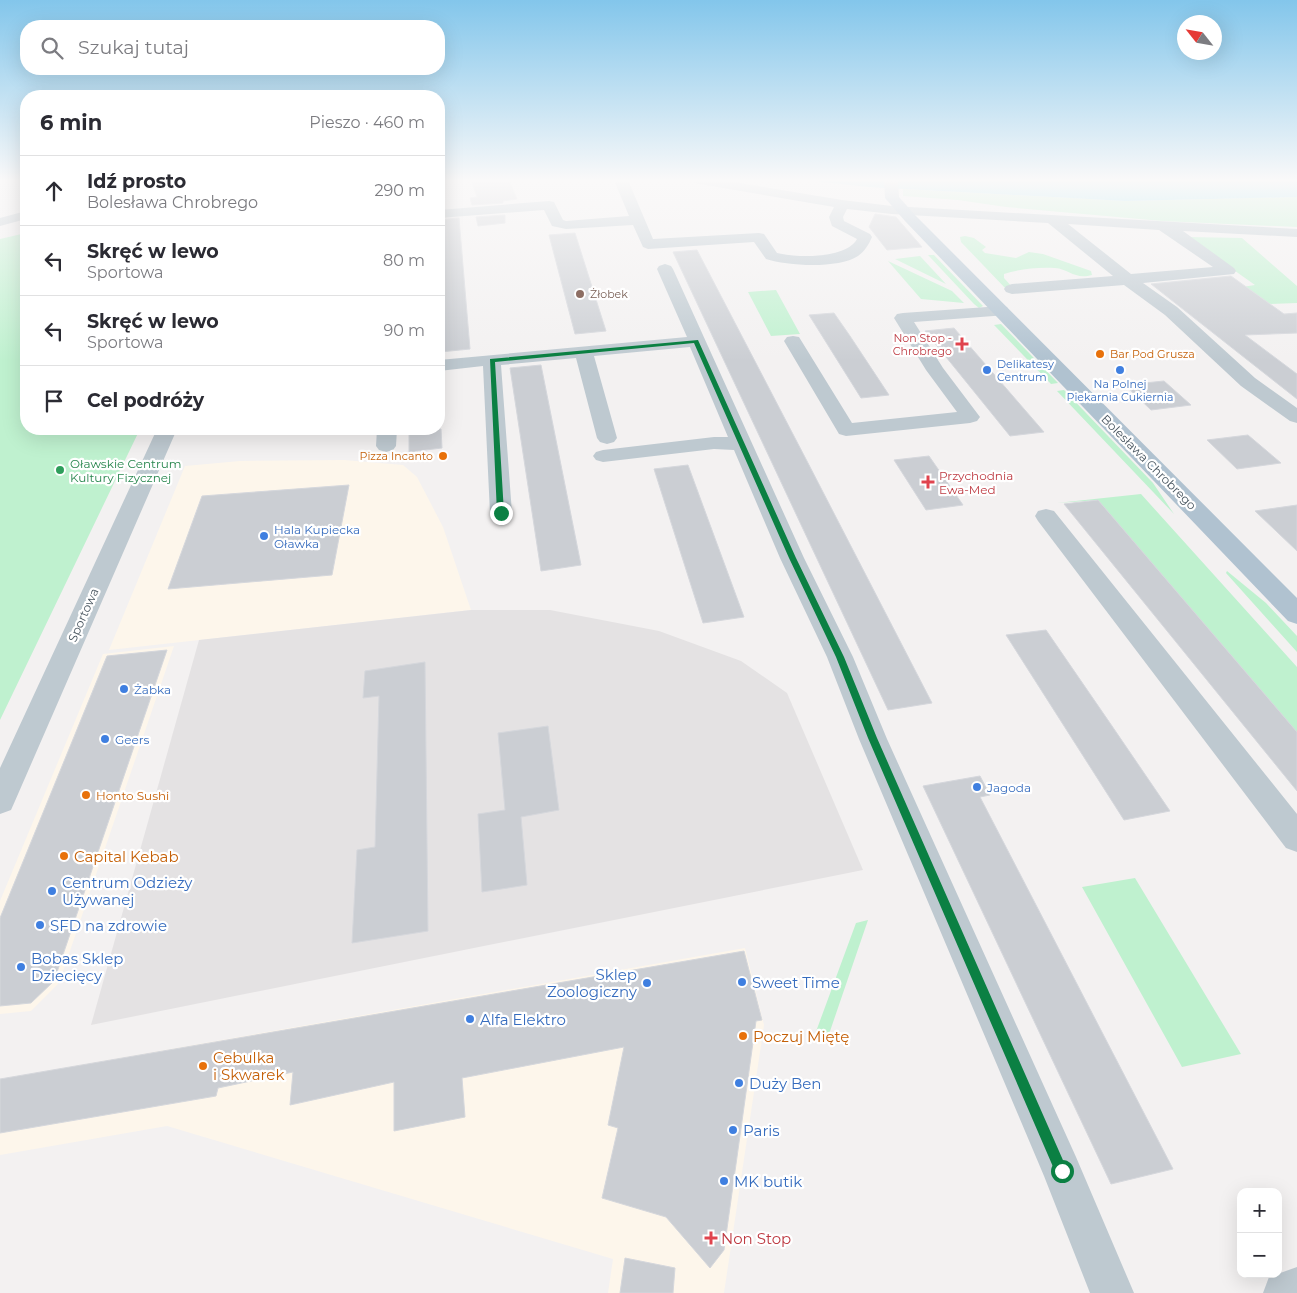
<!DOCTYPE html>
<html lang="pl">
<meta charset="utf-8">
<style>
:root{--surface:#fff;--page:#f2f2f3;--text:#2b2b33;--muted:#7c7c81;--line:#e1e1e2}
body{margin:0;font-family:Montserrat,sans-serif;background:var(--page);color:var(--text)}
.controls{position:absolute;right:15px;bottom:15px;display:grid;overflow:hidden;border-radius:10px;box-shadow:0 5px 20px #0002}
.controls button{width:45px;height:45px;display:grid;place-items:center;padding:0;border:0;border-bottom:1px solid var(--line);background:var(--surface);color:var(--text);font:25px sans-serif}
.compass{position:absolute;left:1177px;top:15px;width:45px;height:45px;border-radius:50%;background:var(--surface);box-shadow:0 5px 20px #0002;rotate:301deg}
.stop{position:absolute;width:15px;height:15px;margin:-11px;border:4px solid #0b8043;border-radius:50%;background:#fff}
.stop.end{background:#0b8043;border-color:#fff;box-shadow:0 1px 5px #0008}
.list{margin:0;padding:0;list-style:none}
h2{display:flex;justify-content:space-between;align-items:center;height:65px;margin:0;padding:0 20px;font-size:21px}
h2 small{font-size:16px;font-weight:400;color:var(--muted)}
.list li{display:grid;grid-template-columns:32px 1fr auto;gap:15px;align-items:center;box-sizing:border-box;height:70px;padding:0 20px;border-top:1px solid var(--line)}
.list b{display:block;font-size:19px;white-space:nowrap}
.list p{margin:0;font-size:16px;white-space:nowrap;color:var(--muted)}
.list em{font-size:16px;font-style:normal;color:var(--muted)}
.icon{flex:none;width:28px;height:28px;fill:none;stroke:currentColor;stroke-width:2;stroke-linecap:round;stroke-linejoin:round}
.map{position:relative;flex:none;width:1297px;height:1293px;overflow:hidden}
.search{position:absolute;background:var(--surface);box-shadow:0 5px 20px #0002;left:20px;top:20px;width:425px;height:55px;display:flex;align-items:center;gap:12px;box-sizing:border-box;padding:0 18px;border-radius:20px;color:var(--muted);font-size:19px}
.panel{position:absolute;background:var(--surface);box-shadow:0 5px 20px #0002;left:20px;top:90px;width:425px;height:345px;border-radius:20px}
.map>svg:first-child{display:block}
.commercial{fill:#fdf6eb}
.education{fill:#e4e2e3}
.green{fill:#bff1cf}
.water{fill:#8be0ef}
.building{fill:#cbced3;stroke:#d5d7dc}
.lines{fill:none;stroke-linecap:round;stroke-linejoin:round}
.minor{fill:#bec9d0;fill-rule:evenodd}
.major{fill:#b0c2d0;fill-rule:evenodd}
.route{fill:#0b8043}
.education-dot{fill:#8d6e63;stroke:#fff;stroke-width:2}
.health-dot{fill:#e0444e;stroke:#fff;stroke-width:2}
.food-dot{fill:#e8710a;stroke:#fff;stroke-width:2}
.shop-dot{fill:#3f7fe0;stroke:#fff;stroke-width:2}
.leisure-dot{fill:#2e9e5b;stroke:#fff;stroke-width:2}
.labels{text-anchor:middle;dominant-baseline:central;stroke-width:4.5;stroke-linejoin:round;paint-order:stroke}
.far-education-label{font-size:11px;fill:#785e54;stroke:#fff;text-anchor:start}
.far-health-label{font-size:11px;fill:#be3a42;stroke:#fff;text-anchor:end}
.far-food-label{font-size:11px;fill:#c56008;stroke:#fff;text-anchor:start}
.far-shop-label{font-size:11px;fill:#366cbe;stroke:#fff;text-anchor:start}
.street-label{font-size:12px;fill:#48555f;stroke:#fff}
.leisure-label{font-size:12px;fill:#27864d;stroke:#fff;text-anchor:start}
.health-label{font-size:12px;fill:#be3a42;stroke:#fff;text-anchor:start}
.shop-label{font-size:12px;fill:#366cbe;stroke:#fff;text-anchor:start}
.food-label{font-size:12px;fill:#c56008;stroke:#fff;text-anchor:start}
.near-food-label{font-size:15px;fill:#c56008;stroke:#fff;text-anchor:start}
.near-shop-label{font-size:15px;fill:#366cbe;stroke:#fff;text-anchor:start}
.near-health-label{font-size:15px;fill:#be3a42;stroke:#fff;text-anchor:start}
</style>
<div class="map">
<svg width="1297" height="1293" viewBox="0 0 1297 1293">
<rect width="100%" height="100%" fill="#f3f1f1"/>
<path class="commercial" d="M344,460L403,465L417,477L443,527L471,610L109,650L185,466L240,461Z
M174,646L59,983L31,1011L0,1014V901L103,654Z
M745,948L764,1025L724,1293H608L613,1259L167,1126L0,1155V1079Z"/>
<path class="education" d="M471,610H550L659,631L741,661L787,693L863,870L91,1025L199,640Z"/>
<path class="green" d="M903,189L1125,201L1297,197V227L1162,221L1006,207L958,200L903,196Z
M26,233V429H140L0,720V239Z
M965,236L974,238L986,247L982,250L985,253L1016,258L1029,252L1043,254L1091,271L1092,275C1075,280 1069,269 1055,268C1037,267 1020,269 1004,274V278L1013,288L1006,289L961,242L960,237Z
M1187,237L1242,238L1297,286V303L1238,305L1222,290L1255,285Z
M928,255H934L983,306L979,308L974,304Z
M920,256L946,284L895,259Z
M888,261L952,291L964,303L921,299Z
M776,290L800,334L771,336L748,292Z
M1001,324L1058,383L1051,384L994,325Z
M1064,390L1153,483L1174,514L1057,391Z
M1141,494L1297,667V732L1098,500L1057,503Z
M1227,571L1266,603L1297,636V652L1226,573Z
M1135,878L1241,1054L1182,1067L1082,887Z
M868,920L827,1040L814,1037L856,923Z"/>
<path class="water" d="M803,180H1297V197L1125,201L869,187Z"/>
<path class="building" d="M471,180H509L517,199L503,201V203L472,205L470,198L477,197Z
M875,214L896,217L922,247L887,250L869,227Z
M505,215V223L478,226L476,217Z
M459,218L470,349L440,352L439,220Z
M575,233L606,331L575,334L549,235Z
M697,250L808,463L932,703L888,710L673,252Z
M1231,276L1284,314L1297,313V333L1245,335L1297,374V399L1151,284Z
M834,313L850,336L889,395L861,398L809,315Z
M954,328L1044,432L1010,436L925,331Z
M541,365L581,565L541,571L510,368Z
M1164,381L1191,405L1151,410L1125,385Z
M409,429H441L442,448L409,452Z
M1248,435L1281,463L1237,469L1207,440Z
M929,456L963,505L926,510L894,460Z
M688,465L744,617L703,623L654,469Z
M349,485L332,575L168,589L202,496Z
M1098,500L1297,732V791L1064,504Z
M1297,505V551L1255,511Z
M1046,630L1112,726L1170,811L1124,820L1006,635Z
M167,650L54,981L31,1003L0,1006V918L107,656Z
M425,662L428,931L352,943L357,850L375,847L379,696L363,698L365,671Z
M548,726L559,810L521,817L527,885L482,892L478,814L505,810L498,733Z
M980,776L990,795L980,797L1173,1169L1111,1184L923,786Z
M744,951L762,1020L756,1021L724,1250L710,1268L666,1217L602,1198L618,1128L608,1125L624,1047L462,1078L465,1117L394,1131V1082L290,1105L293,1072L218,1088L216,1096L0,1133V1079Z
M625,1258L675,1268L673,1293H620Z"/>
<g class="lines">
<path class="minor" d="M614,180H628L653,239L759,233L764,234L777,253C797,258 846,259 857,239L832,226L829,217L834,207L700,184L695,183L693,180H722L842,200L892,206L1297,229V237L1183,231L1234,268L1236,271L1234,274L1143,283L1177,307L1255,378L1297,408V423L1290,421L1241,386L1165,315L1124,285L1012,294L1006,292L1004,289L1006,286L1012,284L1113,276L1048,223L892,214L847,209L843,217L844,221L870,234L872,237C869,244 865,251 858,256C838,269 788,266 766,259L754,242L648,249L643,247L633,225L566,229L552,226L544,210L439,218V210L549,201L554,202L563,220L566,221L629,216ZM1068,224L1159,230L1213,267L1131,274Z
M26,211V219L0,226V218Z
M665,264L671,266L673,269L804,558L853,657L887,739L1076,1157L1134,1293H1090L1044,1176L859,739L827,657L780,558L734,450L714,449L603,462L596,460L593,456L596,452L603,450L714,437H728L690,347L594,356L617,438L614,442L607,444L600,442L597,438L576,358L501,365L512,513L509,518L501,520L493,518L490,513L483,366L439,371V360L687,337L657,269L659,266Z
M1001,306L1007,307L1009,311L1007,315L914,322L943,368L980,417L977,421L970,423L846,436L839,434L784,341L787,337L793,336L799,337L852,423L957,412L926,370L894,318L897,314L903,313Z
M157,429H177L15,801L11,810L0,814V768Z
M377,429H397L396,446L393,450L386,452L379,450L376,446Z
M1046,509L1054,511L1297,814V852L1286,848L1038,521L1035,516L1038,511Z
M1297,1267V1293H1263L1269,1277Z"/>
<path class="major" d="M884,180H898L899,197L915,215L1297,598V624L1288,621L905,221L885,198Z"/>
</g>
<linearGradient id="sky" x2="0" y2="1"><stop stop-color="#83c6eb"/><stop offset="0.5" stop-color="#faf9f9"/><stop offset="1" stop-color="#faf9f9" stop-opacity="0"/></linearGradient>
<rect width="1297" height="361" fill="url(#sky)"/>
<path class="route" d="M698,340L796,558L844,657L877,738L1066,1167L1068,1171L1066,1176L1062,1178L1057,1176L868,738L836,657L789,558L694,343L495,362L504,513L501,515L497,513L490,359Z"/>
<circle class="education-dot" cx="580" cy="294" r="5"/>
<g class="health-dot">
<path d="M959.5 336.5h5v5h5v5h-5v5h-5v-5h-5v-5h5z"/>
<path d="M925.5 474.5h5v5h5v5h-5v5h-5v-5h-5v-5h5z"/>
<path d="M708.5 1230.5h5v5h5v5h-5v5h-5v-5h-5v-5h5z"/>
</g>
<g class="food-dot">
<circle cx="1100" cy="354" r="5"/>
<circle cx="443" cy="456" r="5"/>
<circle cx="86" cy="795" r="5"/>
<circle cx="64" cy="856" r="5"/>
<circle cx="743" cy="1036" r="5"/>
<circle cx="203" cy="1066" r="5"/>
</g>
<g class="shop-dot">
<circle cx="987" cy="370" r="5"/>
<circle cx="1120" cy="370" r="5"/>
<circle cx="264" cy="536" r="5"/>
<circle cx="124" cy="689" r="5"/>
<circle cx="105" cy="739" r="5"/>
<circle cx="977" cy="787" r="5"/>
<circle cx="52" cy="891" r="5"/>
<circle cx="40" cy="925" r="5"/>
<circle cx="21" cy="967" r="5"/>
<circle cx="742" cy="982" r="5"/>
<circle cx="647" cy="983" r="5"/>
<circle cx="470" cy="1019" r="5"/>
<circle cx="739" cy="1083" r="5"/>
<circle cx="733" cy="1130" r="5"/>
<circle cx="724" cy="1181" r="5"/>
</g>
<circle class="leisure-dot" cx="60" cy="470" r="5"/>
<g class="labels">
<g class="far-education-label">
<text x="590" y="294">Żłobek</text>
</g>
<g class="far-health-label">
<text x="952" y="338">Non Stop -<tspan x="952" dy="13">Chrobrego</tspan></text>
</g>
<g class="far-food-label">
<text x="1110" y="354">Bar Pod Grusza</text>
<text x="433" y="456" text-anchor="end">Pizza Incanto</text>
</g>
<g class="far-shop-label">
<text x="997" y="364">Delikatesy<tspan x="997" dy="13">Centrum</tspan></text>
<text x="1120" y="384" text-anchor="middle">Na Polnej<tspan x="1120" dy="13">Piekarnia Cukiernia</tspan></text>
</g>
<g class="street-label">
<text transform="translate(1149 462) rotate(45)">Bolesława Chrobrego</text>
<text transform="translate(83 615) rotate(-66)">Sportowa</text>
</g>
<g class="leisure-label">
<text x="70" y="463">Oławskie Centrum<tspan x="70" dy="14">Kultury Fizycznej</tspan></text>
</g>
<g class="health-label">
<text x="939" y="475">Przychodnia<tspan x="939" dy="14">Ewa-Med</tspan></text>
</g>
<g class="shop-label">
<text x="274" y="529">Hala Kupiecka<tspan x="274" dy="14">Oławka</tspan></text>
<text x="134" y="689">Żabka</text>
<text x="115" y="739">Geers</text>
<text x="987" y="787">Jagoda</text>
</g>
<g class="food-label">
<text x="96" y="795">Honto Sushi</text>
</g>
<g class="near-food-label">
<text x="74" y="856">Capital Kebab</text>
<text x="753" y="1036">Poczuj Miętę</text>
<text x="213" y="1057">Cebulka<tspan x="213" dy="17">i Skwarek</tspan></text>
</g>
<g class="near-shop-label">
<text x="62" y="882">Centrum Odzieży<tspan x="62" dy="17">Używanej</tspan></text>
<text x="50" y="925">SFD na zdrowie</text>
<text x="31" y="958">Bobas Sklep<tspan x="31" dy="17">Dziecięcy</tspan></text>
<text x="637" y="974" text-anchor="end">Sklep<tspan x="637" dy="17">Zoologiczny</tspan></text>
<text x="752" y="982">Sweet Time</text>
<text x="480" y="1019">Alfa Elektro</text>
<text x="749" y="1083">Duży Ben</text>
<text x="743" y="1130">Paris</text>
<text x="734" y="1181">MK butik</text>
</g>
<g class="near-health-label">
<text x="721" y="1238">Non Stop</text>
</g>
</g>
</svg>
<div class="controls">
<button>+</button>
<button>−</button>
</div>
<svg class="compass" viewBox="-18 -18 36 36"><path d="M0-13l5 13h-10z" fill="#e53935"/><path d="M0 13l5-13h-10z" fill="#7c7c81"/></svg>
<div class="stop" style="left:1062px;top:1171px"></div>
<div class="stop end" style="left:501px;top:513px"></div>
<div class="search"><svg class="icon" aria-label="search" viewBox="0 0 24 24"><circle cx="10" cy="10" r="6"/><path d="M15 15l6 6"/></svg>Szukaj tutaj</div>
<section class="panel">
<h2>6 min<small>Pieszo · 460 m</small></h2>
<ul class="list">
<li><svg class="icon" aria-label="ahead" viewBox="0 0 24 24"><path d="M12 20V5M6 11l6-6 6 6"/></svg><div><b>Idź prosto</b><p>Bolesława Chrobrego</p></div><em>290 m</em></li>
<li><svg class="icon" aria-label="left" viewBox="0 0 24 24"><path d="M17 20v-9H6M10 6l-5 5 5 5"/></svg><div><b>Skręć w lewo</b><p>Sportowa</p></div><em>80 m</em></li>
<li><svg class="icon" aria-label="left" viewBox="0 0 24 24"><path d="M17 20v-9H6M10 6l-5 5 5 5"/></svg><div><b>Skręć w lewo</b><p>Sportowa</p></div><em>90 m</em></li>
<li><svg class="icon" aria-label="arrive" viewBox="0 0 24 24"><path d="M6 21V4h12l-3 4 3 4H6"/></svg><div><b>Cel podróży</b></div></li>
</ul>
</section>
</div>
